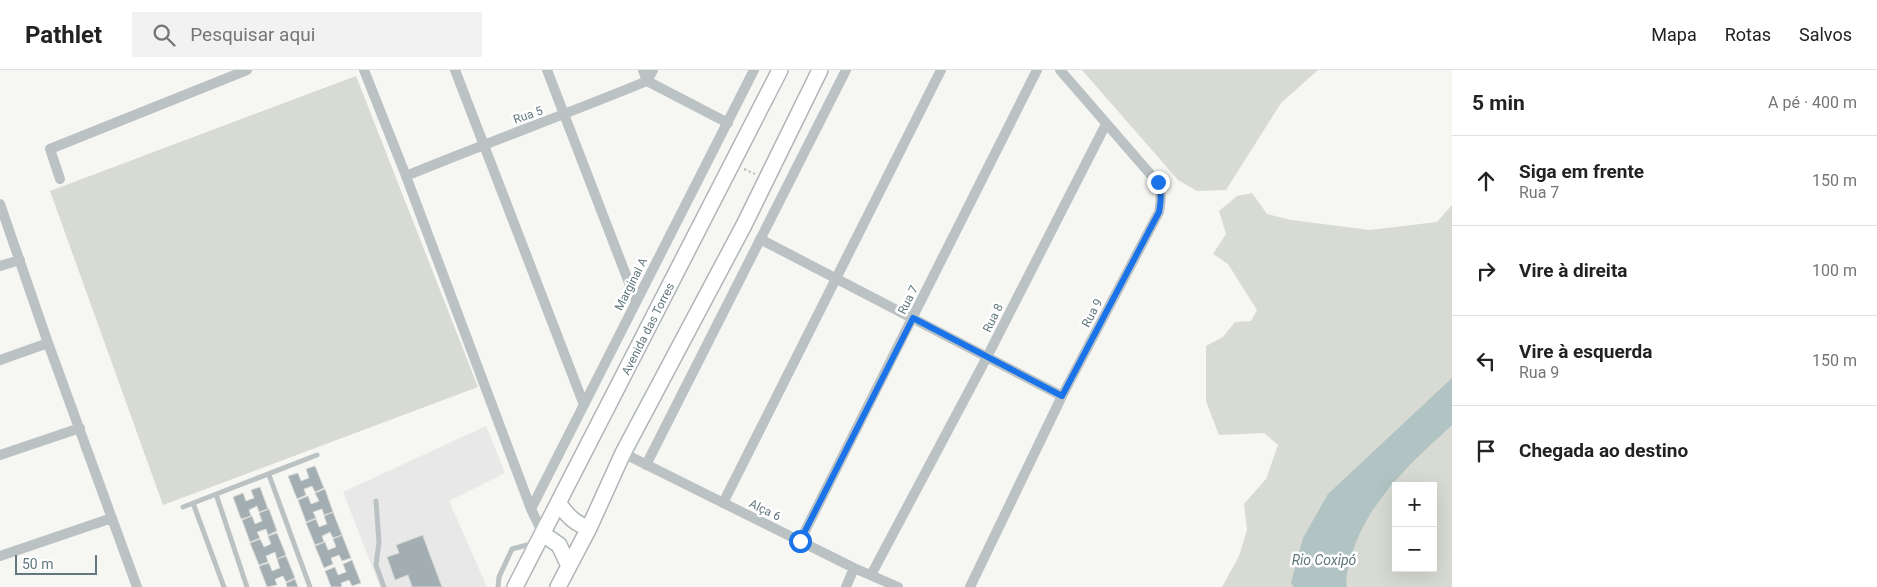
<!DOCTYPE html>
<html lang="pt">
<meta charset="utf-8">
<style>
:root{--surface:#fff;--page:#f2f2f2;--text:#222;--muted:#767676;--line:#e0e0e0}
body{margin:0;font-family:Roboto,sans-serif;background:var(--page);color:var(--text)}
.controls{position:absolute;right:15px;bottom:15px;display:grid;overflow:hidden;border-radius:0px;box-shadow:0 5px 20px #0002}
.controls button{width:45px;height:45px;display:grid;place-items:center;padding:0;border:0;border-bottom:1px solid var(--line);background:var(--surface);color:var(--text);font:25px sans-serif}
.scale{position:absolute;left:15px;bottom:12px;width:82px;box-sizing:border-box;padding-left:5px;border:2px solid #62787e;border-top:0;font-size:14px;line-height:18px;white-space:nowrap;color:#62787e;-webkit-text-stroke:4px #fff;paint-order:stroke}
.stop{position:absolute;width:15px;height:15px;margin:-11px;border:4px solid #1a73e8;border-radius:50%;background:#fff}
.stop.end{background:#1a73e8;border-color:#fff;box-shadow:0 1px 5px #0008}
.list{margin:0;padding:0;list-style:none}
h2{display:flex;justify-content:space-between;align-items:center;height:65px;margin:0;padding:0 20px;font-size:21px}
h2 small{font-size:16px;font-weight:400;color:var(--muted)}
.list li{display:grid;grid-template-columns:32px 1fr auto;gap:15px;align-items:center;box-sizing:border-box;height:90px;padding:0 20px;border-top:1px solid var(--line)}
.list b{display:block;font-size:19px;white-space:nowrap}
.list p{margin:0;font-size:16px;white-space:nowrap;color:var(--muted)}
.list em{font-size:16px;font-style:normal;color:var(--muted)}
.icon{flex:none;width:28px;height:28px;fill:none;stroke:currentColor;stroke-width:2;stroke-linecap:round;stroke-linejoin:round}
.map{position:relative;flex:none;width:1452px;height:517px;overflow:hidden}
header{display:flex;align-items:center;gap:30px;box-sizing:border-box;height:70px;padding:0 25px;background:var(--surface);border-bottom:1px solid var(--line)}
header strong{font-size:24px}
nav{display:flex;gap:28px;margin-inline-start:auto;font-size:18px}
.search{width:350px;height:45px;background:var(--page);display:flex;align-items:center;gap:12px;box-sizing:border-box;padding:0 18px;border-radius:0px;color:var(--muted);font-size:19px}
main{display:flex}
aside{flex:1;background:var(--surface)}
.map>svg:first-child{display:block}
.built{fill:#e7e8e7}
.green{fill:#d7dbd3;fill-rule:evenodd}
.water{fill:#b2c3c4}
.building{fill:#a2aeb1;stroke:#d8d8d6}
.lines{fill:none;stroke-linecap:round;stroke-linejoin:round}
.primary-casing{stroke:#afb6b8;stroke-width:18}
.path{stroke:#b8bcbe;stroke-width:2;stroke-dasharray:2.5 2.5;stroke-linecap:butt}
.service{stroke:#bbc2c4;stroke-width:5}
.minor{stroke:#bbc2c4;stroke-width:10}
.primary{stroke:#fff;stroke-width:15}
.route{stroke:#1a73e8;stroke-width:6}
.labels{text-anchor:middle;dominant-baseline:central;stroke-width:5;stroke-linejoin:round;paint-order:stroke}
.street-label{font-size:12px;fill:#62787e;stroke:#fff}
.water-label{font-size:14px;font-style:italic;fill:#5d7779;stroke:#fff}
</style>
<header>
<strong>Pathlet</strong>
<div class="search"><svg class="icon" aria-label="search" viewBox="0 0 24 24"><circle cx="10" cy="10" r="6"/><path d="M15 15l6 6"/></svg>Pesquisar aqui</div>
<nav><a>Mapa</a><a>Rotas</a><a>Salvos</a></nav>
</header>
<main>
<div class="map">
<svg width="1452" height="517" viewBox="0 0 1452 517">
<rect width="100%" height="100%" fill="#f6f6f3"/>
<path class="built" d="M486,356L505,403L449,431L487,517H380L343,422Z"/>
<path class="green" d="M1082,0H1318L1281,33L1226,120L1197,121L1178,110Z
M356,6L478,317L163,435L50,121Z
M1252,123L1267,144L1291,150L1370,160L1437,152L1452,135V517H1222L1239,486L1247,460L1244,434L1266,409L1278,375L1264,363L1219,365L1206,331V276L1223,267L1235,252L1251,251L1257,240L1228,194L1213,184L1226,164L1219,141L1237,126ZM1396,416H1433V498H1396Z"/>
<path class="water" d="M1452,308V355C1410,394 1365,433 1350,491C1348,500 1345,507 1347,517H1294L1291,513L1303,468L1328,424Z"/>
<path class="building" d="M315,396L324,418L315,422L312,416L304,419L306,425L297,429L288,406L298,403L301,411L309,408L306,399Z
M260,417L268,439L259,442L257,436L249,440L251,446L241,449L233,427L243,423L246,431L254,428L251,420Z
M325,419L333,442L324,445L322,439L313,442L316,448L306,452L298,430L308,426L311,434L319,431L315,423Z
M269,439L277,461L268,465L266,459L257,462L260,468L250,472L242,450L252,446L255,454L262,451L259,443Z
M333,442L342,465L333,468L330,462L322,466L324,472L315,475L306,453L316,449L319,457L327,454L324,446Z
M277,463L286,485L277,489L275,482L266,486L268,492L259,495L250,473L260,469L264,477L271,474L268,466Z
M342,465L351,488L342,491L339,485L331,488L333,494L324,498L315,476L325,472L328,480L336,477L333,469Z
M423,465V466L442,517H412L408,505L395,510L387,487L399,483L396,475Z
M286,486L295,508L286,512L283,506L275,509L277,515L267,517L259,496L269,493L272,501L280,498L277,489Z
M352,490L361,513L352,516L349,510L341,513L342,517H331L325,501L335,497L338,505L346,502L343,494Z
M295,509L298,517H287L286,513Z"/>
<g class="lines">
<g class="primary-casing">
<path id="primary" d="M559,434C567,445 575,454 589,458
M543,464L559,475L569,496
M515,517L780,0
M558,517L589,458L623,383L744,155L820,0"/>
</g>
<path class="path" d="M744,99L755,104"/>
<path class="service" d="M269,405L310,517
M216,424L247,517
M376,431L379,472L376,495L384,517
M193,433L224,517
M183,437L317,385
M498,517L499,507L512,479L535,473"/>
<path class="minor" d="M364,0L406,106L531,439L543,464
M455,0L584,335
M547,0L636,231
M643,0L647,11L728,53
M406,106C486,73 567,44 647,11L653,0
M60,109L50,79L247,0
M0,134L48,273L137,517
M760,169L1062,326
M0,196L20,190
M0,290L48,273
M623,383L854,498L898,517
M0,385L80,358
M646,395L846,0
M723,433L941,0
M531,439L754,0
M800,471L1037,0
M0,486L112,448
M871,505L987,287L1106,54
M846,517L854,498
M970,517L1062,326L1159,142C1161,131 1162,123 1158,113L1060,0"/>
<use href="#primary" class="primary"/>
</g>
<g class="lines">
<path class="route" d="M800,471L913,248L1062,326L1159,142C1161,131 1162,123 1158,112"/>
</g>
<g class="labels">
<g class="street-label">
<text transform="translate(528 45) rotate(-19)">Rua 5</text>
<text transform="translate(631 214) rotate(-63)">Marginal A</text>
<text transform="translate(908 230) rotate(-63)">Rua 7</text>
<text transform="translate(1092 243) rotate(-62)">Rua 9</text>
<text transform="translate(993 248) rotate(-63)">Rua 8</text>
<text transform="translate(648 259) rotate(-63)">Avenida das Torres</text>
<text transform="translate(765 440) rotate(26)">Alça 6</text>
</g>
<g class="water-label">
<text x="1324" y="490">Rio Coxipó</text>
</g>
</g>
</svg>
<div class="controls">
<button>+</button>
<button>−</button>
</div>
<div class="scale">50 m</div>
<div class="stop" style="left:800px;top:471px"></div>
<div class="stop end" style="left:1158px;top:112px"></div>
</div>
<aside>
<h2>5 min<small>A pé · 400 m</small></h2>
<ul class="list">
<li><svg class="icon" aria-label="ahead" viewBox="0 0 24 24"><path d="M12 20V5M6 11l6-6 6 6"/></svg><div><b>Siga em frente</b><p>Rua 7</p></div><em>150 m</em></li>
<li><svg class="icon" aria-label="right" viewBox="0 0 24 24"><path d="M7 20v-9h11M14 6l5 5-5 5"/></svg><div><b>Vire à direita</b></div><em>100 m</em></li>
<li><svg class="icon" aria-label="left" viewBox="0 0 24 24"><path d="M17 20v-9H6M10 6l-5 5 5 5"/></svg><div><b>Vire à esquerda</b><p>Rua 9</p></div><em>150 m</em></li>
<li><svg class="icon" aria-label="arrive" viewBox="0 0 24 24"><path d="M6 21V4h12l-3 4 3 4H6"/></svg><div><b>Chegada ao destino</b></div></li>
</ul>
</aside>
</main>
